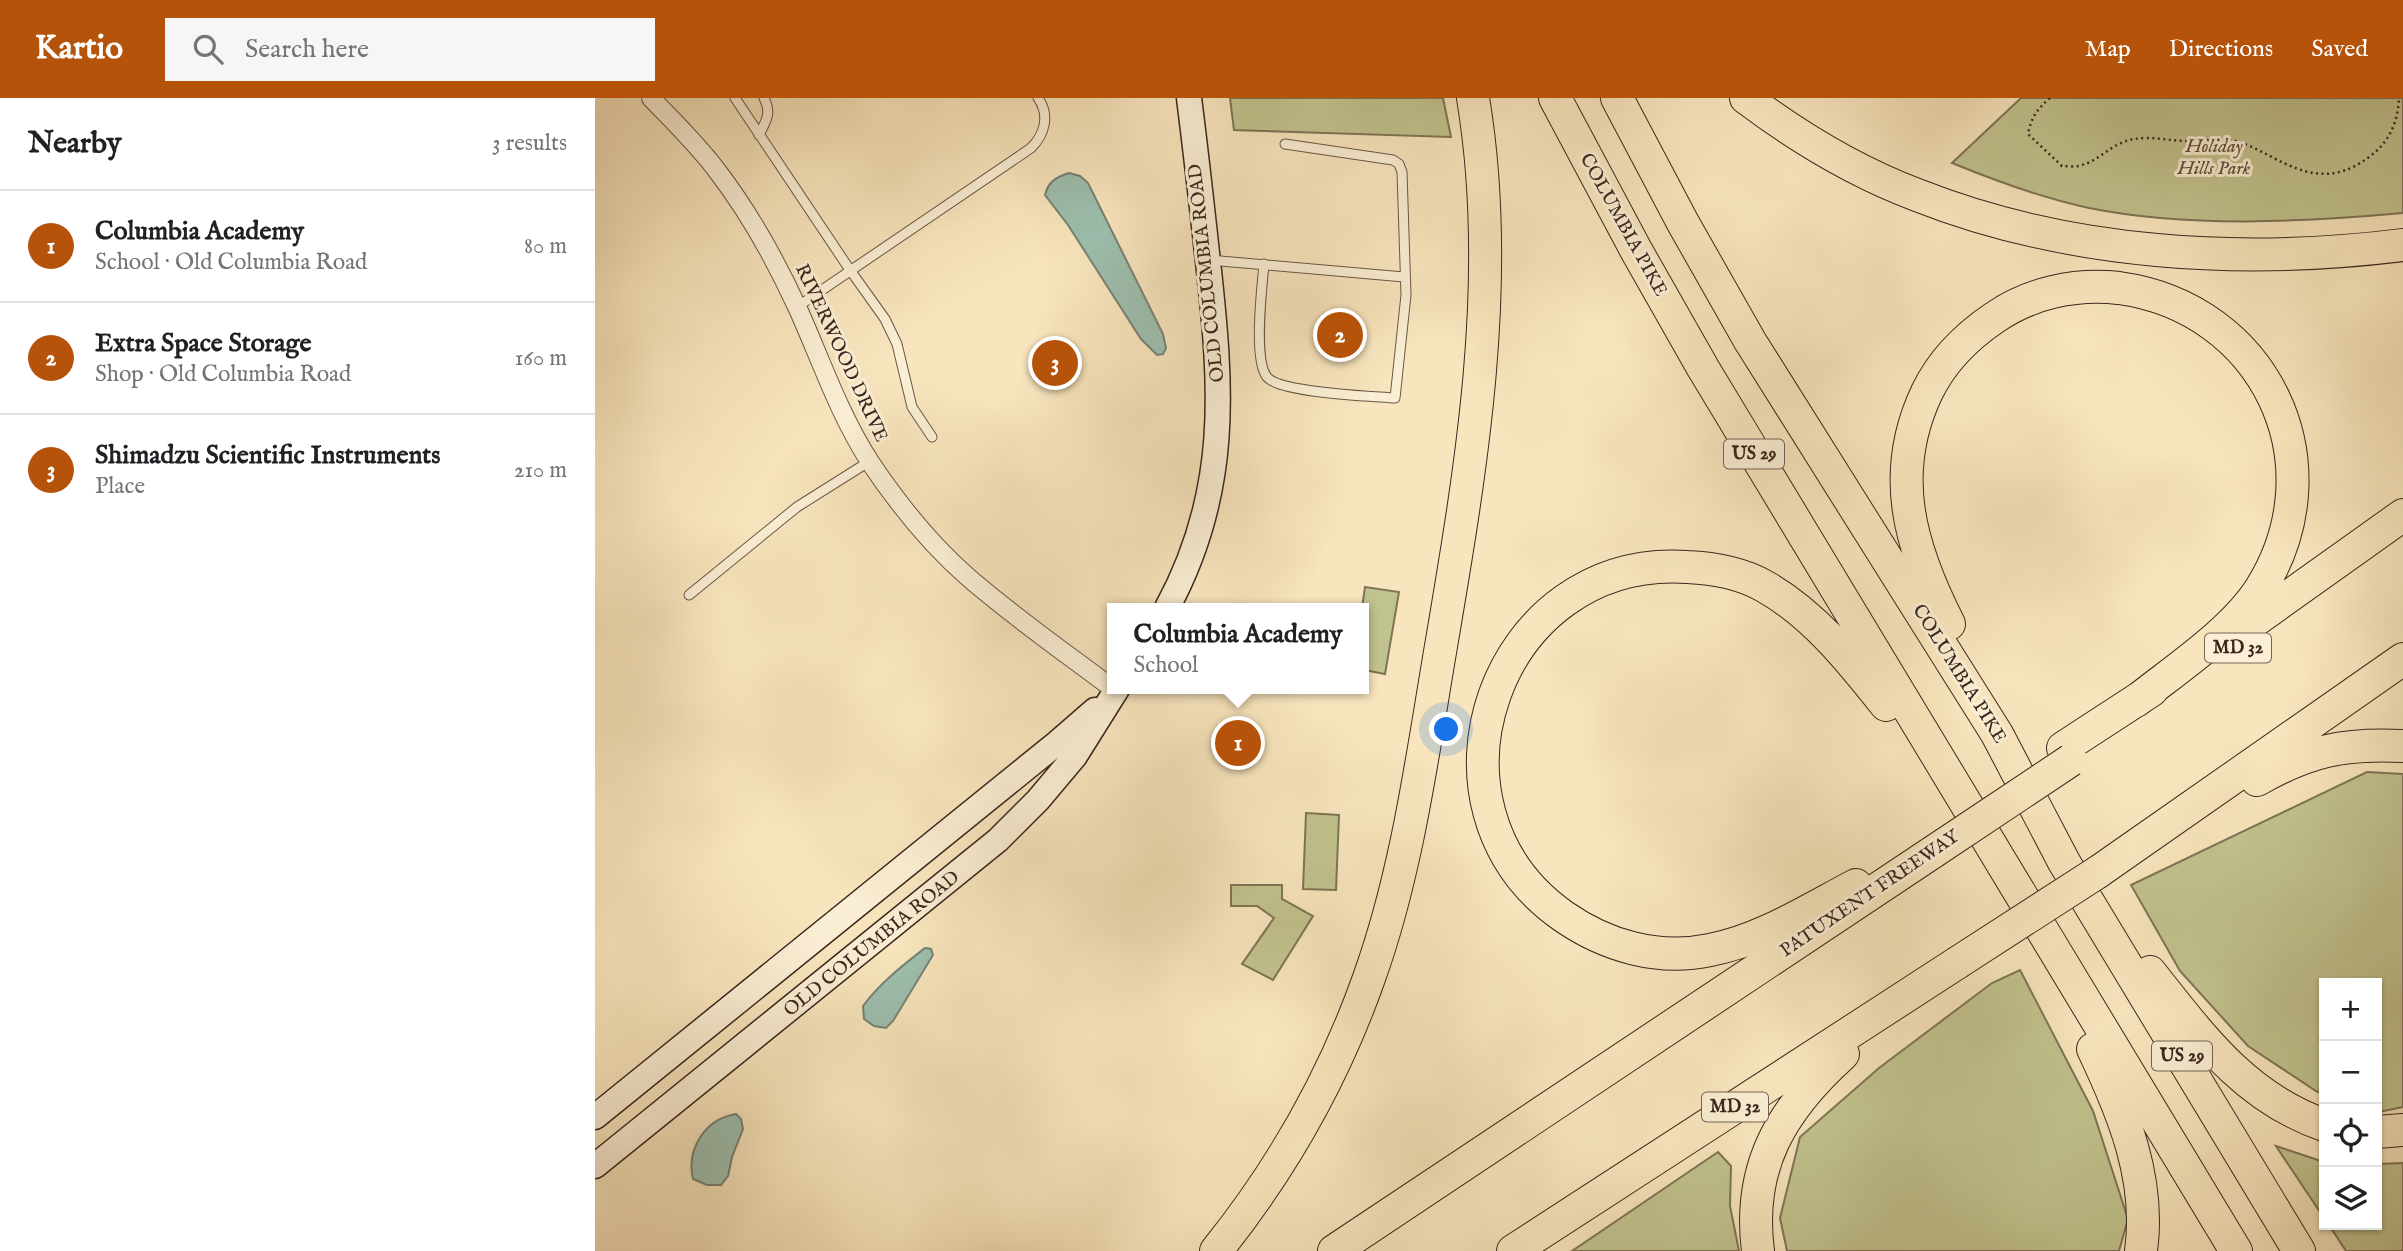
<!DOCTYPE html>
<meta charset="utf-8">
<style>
:root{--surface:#fff;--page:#f6f6f6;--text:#202124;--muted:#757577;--line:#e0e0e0;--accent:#b45309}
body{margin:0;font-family:"IM FELL English",serif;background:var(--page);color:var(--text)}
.controls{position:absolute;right:21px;bottom:21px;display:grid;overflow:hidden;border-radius:0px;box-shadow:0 2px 5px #0004}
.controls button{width:63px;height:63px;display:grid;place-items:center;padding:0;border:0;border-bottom:2px solid var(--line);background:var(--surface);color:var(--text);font:35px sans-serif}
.you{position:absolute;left:852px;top:632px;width:24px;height:24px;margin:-18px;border:5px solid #fff;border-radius:50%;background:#1a73e8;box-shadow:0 0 0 10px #1a73e833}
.badge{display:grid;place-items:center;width:46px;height:46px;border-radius:50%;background:var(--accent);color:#fff;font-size:23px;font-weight:700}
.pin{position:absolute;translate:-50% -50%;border:4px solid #fff;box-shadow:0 2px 7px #0006}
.popup{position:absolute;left:512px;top:505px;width:262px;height:91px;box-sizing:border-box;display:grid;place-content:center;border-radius:0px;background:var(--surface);filter:drop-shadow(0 2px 5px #0005);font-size:23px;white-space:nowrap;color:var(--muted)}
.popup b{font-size:26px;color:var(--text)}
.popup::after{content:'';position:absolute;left:50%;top:100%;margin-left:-14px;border:14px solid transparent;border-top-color:var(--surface)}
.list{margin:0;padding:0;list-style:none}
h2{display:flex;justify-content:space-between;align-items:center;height:91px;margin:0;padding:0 28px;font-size:30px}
h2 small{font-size:23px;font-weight:400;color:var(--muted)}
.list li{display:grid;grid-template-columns:46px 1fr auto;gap:21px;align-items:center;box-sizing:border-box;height:112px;padding:0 28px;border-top:2px solid var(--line)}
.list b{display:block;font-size:26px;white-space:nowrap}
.list p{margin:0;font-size:23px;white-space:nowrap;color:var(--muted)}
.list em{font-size:23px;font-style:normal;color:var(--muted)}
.icon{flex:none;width:38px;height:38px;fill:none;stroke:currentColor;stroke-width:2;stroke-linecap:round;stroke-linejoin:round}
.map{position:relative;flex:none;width:1808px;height:1153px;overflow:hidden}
header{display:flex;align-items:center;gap:42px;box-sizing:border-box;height:98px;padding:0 35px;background:var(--accent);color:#fff}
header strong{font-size:33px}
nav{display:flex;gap:38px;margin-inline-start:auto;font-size:24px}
.search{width:490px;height:63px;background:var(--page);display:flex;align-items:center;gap:18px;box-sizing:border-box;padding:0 24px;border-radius:0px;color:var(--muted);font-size:26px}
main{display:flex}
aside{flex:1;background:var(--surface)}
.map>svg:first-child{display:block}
.green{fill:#c1c38e;stroke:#7e7456;stroke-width:2}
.water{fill:#9dbfaf;stroke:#768275;stroke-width:2}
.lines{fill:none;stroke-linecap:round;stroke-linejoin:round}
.lane-casing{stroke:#6a5646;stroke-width:11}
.street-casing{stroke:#6a5646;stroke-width:20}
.secondary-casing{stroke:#3b261e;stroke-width:27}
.highway-casing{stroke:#3b261e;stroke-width:34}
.path{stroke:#3b261e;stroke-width:2.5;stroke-dasharray:2 3.5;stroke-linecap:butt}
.lane{stroke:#faeed4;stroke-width:9}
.street{stroke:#faeed4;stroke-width:18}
.secondary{stroke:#faeed4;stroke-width:24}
.highway{stroke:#f8e5bd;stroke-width:32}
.highway-bridge-casing{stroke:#3b261e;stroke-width:34;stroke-linecap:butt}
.highway-bridge{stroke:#f8e5bd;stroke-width:32}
.labels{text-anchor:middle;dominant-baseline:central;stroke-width:6;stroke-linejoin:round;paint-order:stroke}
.shield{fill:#faeed4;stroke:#746255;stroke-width:2}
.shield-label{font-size:18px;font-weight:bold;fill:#3b261e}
.park-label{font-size:19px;font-style:italic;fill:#5c4d3a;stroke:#faeed4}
.street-label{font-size:19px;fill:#3b261e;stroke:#faeed4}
</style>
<header>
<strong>Kartio</strong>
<div class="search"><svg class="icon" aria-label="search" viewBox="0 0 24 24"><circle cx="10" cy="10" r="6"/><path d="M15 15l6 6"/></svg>Search here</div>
<nav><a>Map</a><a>Directions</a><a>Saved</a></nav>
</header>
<main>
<aside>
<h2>Nearby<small>3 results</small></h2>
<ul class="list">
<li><span class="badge">1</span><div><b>Columbia Academy</b><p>School · Old Columbia Road</p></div><em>80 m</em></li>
<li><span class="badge">2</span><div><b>Extra Space Storage</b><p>Shop · Old Columbia Road</p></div><em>160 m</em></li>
<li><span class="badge">3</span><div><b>Shimadzu Scientific Instruments</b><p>Place</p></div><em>210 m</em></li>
</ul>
</aside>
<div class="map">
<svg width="1808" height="1153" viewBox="0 0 1808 1153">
<rect width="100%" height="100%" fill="#f8e5bd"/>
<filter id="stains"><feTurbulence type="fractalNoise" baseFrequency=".00286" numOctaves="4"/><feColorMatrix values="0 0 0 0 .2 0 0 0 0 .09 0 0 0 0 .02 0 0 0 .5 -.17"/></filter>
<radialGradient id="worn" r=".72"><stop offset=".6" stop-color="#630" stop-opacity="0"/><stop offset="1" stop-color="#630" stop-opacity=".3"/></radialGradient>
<path class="green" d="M635,0H848L856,39L639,32Z
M1426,0H1808V115C1708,124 1593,130 1494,110C1447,100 1401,83 1357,65Z
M770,489L804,494L790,576L769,572V510H767Z
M1772,674L1808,676V1009L1784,1014L1782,1013V885H1729V996L1721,993L1653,948L1585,873L1536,787Z
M711,715L744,717L741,792L708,791Z
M636,787H687V801L718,818L678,882L647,866L679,820L662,808H636Z
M1425,872L1498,1013L1533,1121L1524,1153H1192L1185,1120L1205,1039L1284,970L1397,885Z
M1681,1048L1729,1064V1120Z
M1123,1054L1136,1068L1135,1108L1144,1153H977Z
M1808,1065V1153H1751L1734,1127H1782V1066Z"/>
<path class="water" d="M474,75L485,78L493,85L568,236L571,250L568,256L562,257L546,241L473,127L450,97C453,84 461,79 474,75Z
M330,850L336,851L338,857L298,923L291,930L279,928L269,921L268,908C285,885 307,868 330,850Z
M141,1016L146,1021L148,1031L137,1059L133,1078L126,1087H112L98,1081C91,1051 110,1021 141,1016Z"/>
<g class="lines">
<g class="lane-casing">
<path id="lane" d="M140,0L255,172L290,221L302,246L317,309L337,339
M164,37C171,23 177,15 169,0
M614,162L809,179
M669,166C667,189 658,262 672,279C685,295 777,298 800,300L811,197L807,74L804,66L798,62L690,46
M202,209L436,50C450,36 455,17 443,0
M94,497L202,409L275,363"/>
</g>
<g class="street-casing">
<path id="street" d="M56,0C79,24 103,47 123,74C155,116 181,163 203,211C226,262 244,316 275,364C303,406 336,447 374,480C419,519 469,554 517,590"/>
</g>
<g class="secondary-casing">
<path id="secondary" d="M572,510C635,394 627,290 613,164C607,109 601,55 594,0
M0,1019L462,645L500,612
M0,1068L403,742L443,702L480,658L522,591"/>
</g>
<g class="highway-casing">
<path id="highway" d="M960,0L1041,152L1108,270L1641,1153
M1022,0L1088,125L1155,243L1402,636L1469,764L1704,1153
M1151,0C1203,39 1261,74 1322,97C1474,157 1647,167 1808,147
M1354,526C1315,449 1293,376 1332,294C1347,263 1371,239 1399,220C1435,195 1480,185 1524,190C1670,210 1744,364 1666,490C1639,533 1581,571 1541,603
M1644,534L1808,417
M1468,650L1557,592
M1662,682C1713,653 1749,645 1808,648
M1503,774L1808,561
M1261,787C1215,811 1167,842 1115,852C1063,863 1011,848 968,818C812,708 900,456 1092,469C1117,470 1146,475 1169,488C1219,516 1256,563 1291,607
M1555,874C1606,938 1649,999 1729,1027
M1498,951C1528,1014 1556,1081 1546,1153
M1782,1034L1808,1032
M621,1153C687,1071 739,979 774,880C811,777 826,667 844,560C875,377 909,186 878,0
M739,1153L1338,754
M918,1153L1362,865
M1163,1153C1152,1068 1187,1011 1248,956"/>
</g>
<path class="path" d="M1455,0C1442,11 1436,20 1433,36L1467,68C1472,68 1479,69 1483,68C1509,63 1516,40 1551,40C1565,40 1579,43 1594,43C1608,43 1622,40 1636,42C1651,45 1663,52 1675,58C1712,78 1739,85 1774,59C1794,45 1803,24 1804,0"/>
<use href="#lane" class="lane"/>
<use href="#street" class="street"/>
<use href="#secondary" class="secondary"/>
<use href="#highway" class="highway"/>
<g class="highway-bridge-casing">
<path id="highway-bridge" d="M1338,754L1476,662
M1362,865L1503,774"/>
</g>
<use href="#highway-bridge" class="highway-bridge"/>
</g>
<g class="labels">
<g class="shield">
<rect x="1129" y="341.5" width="60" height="29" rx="5"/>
<rect x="1610" y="535.5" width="66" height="29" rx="5"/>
<rect x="1557" y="943.5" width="60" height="29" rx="5"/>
<rect x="1107" y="994.5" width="66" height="29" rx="5"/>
</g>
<g class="shield-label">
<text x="1159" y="356">US 29</text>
<text x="1643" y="550">MD 32</text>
<text x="1587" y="958">US 29</text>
<text x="1140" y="1009">MD 32</text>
</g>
<g class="park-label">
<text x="1619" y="49">Holiday<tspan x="1619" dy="22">Hills Park</tspan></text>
</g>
<g class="street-label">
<text transform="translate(1028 127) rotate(61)">COLUMBIA PIKE</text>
<text transform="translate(612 175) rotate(-96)">OLD COLUMBIA ROAD</text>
<text transform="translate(246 255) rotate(65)">RIVERWOOD DRIVE</text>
<text transform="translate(1364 576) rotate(58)">COLUMBIA PIKE</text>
<text transform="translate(1275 796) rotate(-34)">PATUXENT FREEWAY</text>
<text transform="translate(277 846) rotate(-39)">OLD COLUMBIA ROAD</text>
</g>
</g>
<rect width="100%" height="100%" filter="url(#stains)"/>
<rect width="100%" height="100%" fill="url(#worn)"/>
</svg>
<div class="controls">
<button>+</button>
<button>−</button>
<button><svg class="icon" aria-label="locate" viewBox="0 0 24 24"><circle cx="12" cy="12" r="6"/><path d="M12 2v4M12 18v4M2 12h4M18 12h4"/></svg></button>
<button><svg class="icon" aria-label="layers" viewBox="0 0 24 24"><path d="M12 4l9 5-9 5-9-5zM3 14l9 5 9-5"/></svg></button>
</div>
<div class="you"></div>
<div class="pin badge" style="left:643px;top:645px">1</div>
<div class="popup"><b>Columbia Academy</b>School</div>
<div class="pin badge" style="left:745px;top:237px">2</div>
<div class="pin badge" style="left:460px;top:265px">3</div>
</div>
</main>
